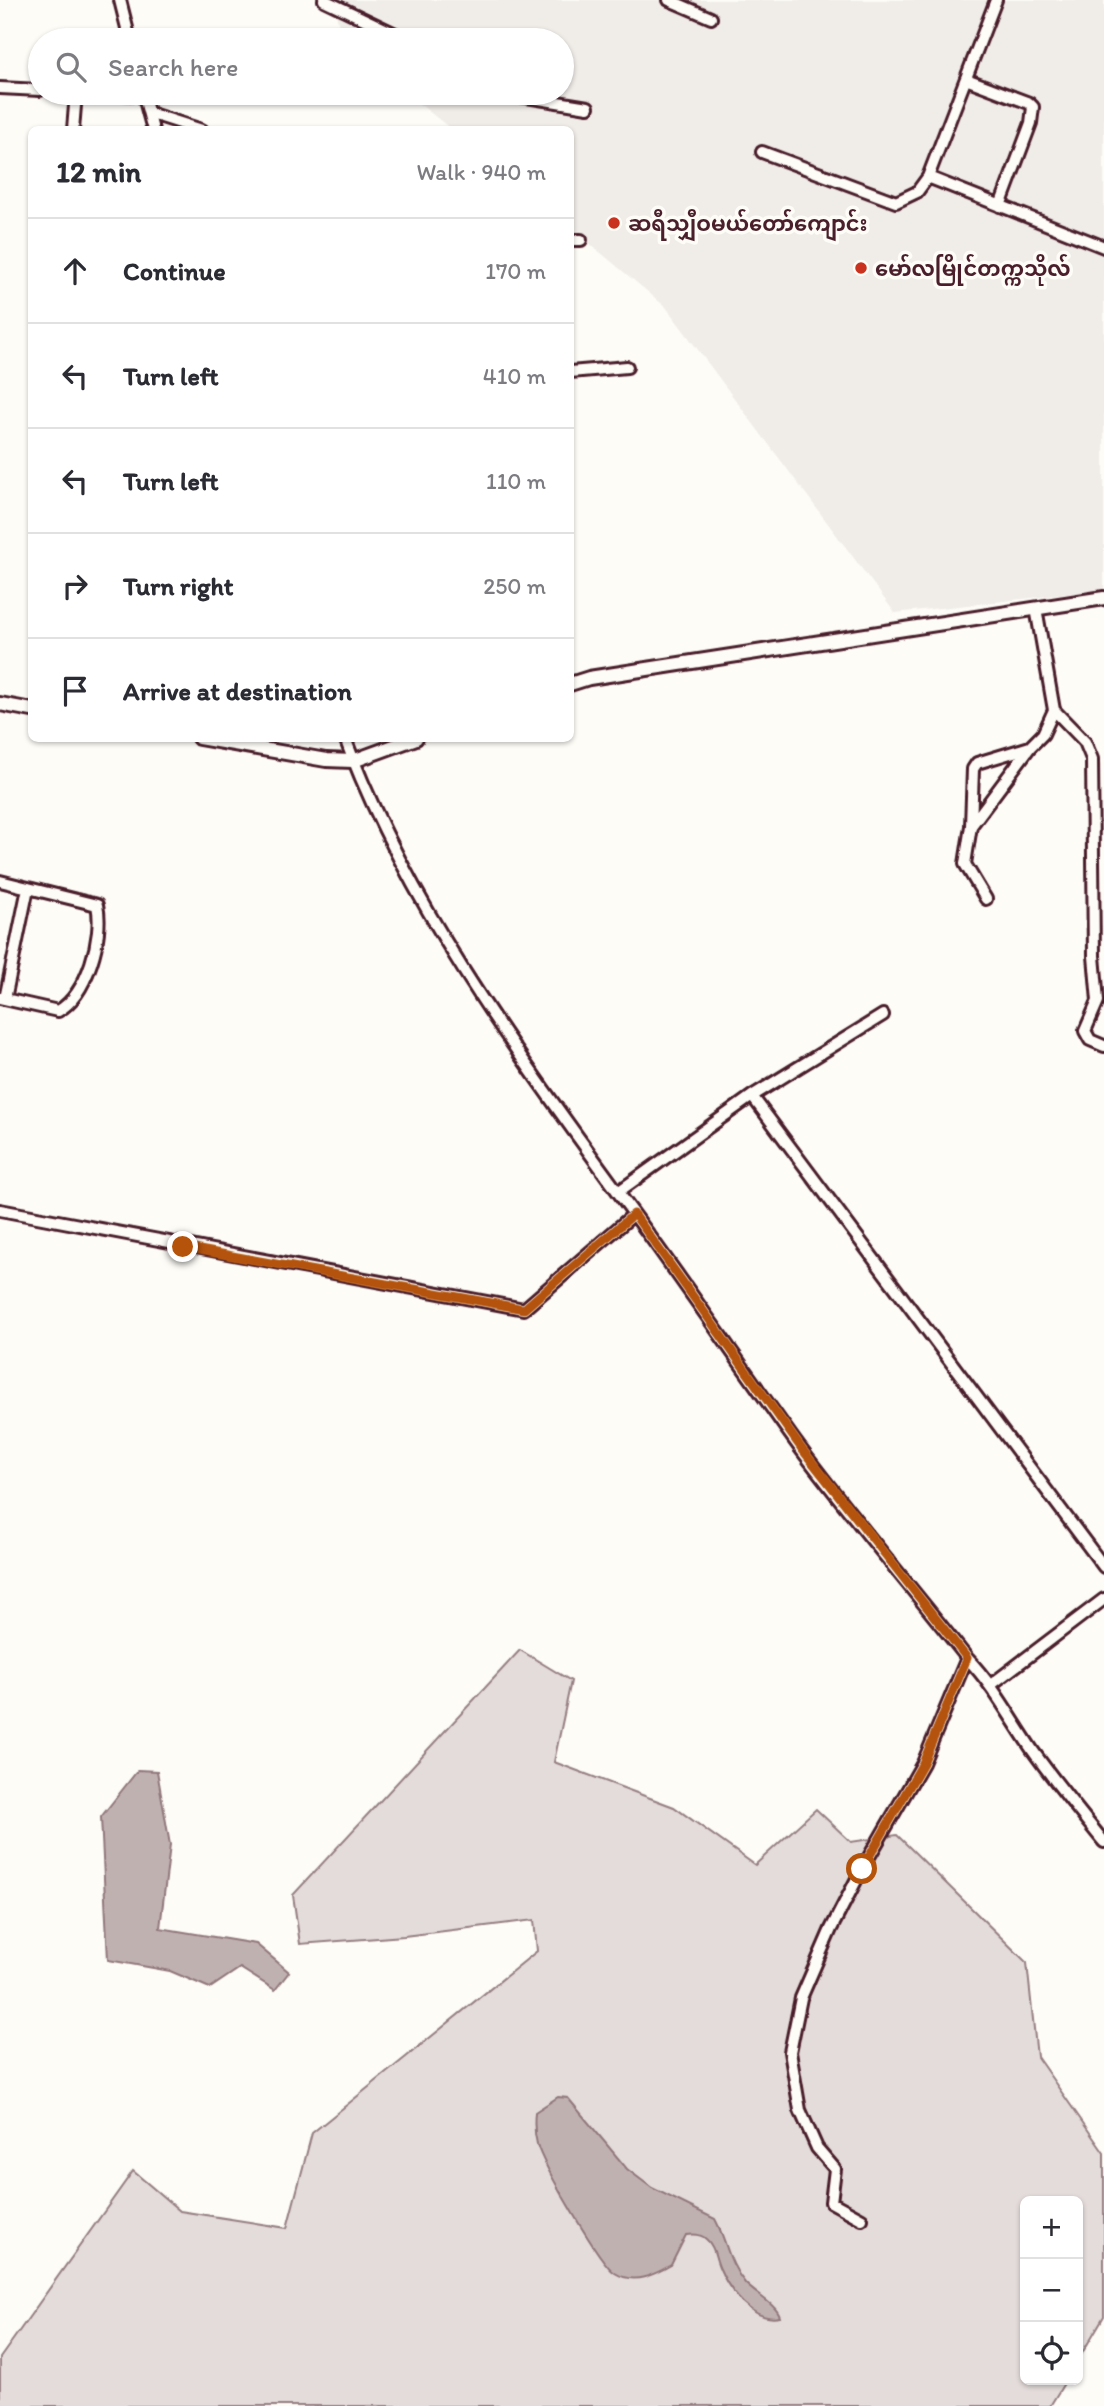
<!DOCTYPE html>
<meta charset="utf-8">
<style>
:root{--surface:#fff;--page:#f7f7f7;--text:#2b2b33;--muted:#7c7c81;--line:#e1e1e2}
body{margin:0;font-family:Itim,"Noto Sans Myanmar",sans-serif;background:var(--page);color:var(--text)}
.controls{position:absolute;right:21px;bottom:21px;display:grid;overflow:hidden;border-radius:10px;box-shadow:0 2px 5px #0004}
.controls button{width:63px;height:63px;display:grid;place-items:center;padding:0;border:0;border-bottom:2px solid var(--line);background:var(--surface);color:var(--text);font:35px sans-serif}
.stop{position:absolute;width:21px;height:21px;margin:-16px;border:5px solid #b45309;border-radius:50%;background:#fff}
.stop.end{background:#b45309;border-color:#fff;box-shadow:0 2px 7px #0008}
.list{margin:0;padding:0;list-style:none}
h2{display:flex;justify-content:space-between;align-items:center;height:91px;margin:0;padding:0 28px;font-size:30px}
h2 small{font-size:23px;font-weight:400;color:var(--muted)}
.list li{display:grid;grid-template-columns:46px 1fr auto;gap:21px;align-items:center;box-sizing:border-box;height:105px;padding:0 28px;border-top:2px solid var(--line)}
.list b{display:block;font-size:26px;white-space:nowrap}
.list em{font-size:23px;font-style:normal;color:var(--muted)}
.icon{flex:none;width:38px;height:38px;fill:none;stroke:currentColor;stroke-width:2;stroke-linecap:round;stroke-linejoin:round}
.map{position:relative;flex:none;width:1104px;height:2406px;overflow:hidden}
.search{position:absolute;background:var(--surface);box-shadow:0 2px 5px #0004;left:28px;top:28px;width:546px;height:77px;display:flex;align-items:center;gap:18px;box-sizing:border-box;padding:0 24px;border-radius:38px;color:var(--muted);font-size:26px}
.panel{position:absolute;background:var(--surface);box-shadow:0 2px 5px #0004;left:28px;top:126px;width:546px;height:616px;border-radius:10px}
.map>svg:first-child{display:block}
.built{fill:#f0ece8}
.green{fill:#e3dcda;stroke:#967e82;stroke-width:2}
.water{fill:#c0b1b1;stroke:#91777b;stroke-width:2}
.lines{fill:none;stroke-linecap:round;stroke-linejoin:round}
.minor-casing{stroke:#4a1f2b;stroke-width:16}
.major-casing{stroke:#4a1f2b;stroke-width:18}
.minor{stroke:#fdfcf7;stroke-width:10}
.major{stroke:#fdfcf7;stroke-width:12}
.route{stroke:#b45309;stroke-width:9}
.poi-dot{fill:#c8321e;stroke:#fdfcf7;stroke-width:2.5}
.labels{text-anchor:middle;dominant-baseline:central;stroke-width:7;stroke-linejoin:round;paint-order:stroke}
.poi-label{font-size:21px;font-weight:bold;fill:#4a1f2b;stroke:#fdfcf7;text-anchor:start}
</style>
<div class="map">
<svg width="1104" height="2406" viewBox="0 0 1104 2406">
<rect width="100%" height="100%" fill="#fdfcf7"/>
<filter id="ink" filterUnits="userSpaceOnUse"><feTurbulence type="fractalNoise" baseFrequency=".0143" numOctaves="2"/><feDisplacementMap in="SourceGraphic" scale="14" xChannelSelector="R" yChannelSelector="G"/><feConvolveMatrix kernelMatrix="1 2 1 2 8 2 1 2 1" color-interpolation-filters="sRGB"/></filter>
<g filter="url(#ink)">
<path class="built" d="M332,0H1104V590L895,613L666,307L571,228L570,130L451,129L406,93H562V40H343Z"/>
<path class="green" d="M520,1650L571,1681L554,1762L674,1807L755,1865L816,1809L851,1842L897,1835L1027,1963L1037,2057L1104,2153V2316L1078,2360V2201H1025V2380H1066L1050,2406H0V2358L133,2171L180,2211L287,2228L312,2133L537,1951L534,1920L404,1936L300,1944L293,1895Z"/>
<path class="water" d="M138,1770L157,1771L170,1845L160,1928L256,1944L289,1972L275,1990L240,1968L210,1988L170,1971L108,1960L101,1817Z
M558,2097L568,2098L627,2169L652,2188L715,2219C727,2241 728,2263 745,2283C755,2294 776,2304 780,2317C753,2323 729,2290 720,2269C715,2259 715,2246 706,2239C701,2234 693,2234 686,2235L671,2265C654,2275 634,2285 615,2273C600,2264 542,2163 537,2144C534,2133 534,2123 535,2112Z"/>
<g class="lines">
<g class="minor-casing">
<path id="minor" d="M120,0L130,40
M324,0L408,40
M669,0L711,18
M996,0L928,177L1104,247
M966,79L1029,103L1033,107L1031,123L1000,206
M0,88L40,90
M99,93L144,95
M143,93L153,130
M502,93L588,107
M149,113L202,130
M73,130L76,93
M762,152L896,202L917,192L928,177
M570,240H581
M570,372L627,367
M1036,608L1054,710L1085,742L1092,759L1094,956L1098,1001L1085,1031L1090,1040L1104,1046
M345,738C409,910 525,1064 631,1210C689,1289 743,1369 800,1448C853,1519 912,1588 967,1658C994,1686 1011,1719 1033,1751C1055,1782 1080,1812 1104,1842
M971,826L1030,747L1043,734L1054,710
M0,881L97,905C104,936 87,995 58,1011L0,998
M986,899L965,864L971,826L973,769L977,763L1030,747
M5,999L28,888
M752,1096L1104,1567
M618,1192L752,1096L883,1015
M0,1210L524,1309L634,1214
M992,1684L1104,1599
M862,2219L831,2202L835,2169L817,2148L800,2110L790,2052L801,1998L831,1929L862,1869L923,1763L967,1658"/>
</g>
<g class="major-casing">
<path id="major" d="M570,684L589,678L1104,598
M0,704L32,710
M199,738L326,760L353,761L416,738"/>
</g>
<use href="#minor" class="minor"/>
<use href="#major" class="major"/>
</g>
</g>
<g class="lines" filter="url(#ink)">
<path class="route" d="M183,1247L524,1309L634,1214L802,1449L967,1658L923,1763L862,1869"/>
</g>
<g class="poi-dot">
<circle cx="614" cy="223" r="7"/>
<circle cx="861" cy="268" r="7"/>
</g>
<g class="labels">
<g class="poi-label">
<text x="628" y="223">ဆရီသျှီဝမယ်တော်ကျောင်း</text>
<text x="875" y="268">မော်လမြိုင်တက္ကသိုလ်</text>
</g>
</g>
</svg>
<div class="controls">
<button>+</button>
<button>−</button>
<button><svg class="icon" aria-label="locate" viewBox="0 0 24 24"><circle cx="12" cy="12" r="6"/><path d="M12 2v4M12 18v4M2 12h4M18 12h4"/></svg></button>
</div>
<div class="stop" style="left:862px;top:1869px"></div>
<div class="stop end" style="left:183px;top:1247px"></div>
<div class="search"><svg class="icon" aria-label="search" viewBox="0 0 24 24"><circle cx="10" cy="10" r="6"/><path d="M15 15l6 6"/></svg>Search here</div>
<section class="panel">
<h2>12 min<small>Walk · 940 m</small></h2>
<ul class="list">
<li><svg class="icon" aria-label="ahead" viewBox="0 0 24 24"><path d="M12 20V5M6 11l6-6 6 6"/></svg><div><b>Continue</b></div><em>170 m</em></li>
<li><svg class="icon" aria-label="left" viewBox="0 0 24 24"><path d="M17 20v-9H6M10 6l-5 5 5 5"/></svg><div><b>Turn left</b></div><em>410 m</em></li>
<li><svg class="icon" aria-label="left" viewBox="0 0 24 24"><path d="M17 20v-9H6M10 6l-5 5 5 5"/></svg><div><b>Turn left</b></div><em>110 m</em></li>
<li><svg class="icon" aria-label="right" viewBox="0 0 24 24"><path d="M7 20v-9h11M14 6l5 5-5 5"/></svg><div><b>Turn right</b></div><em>250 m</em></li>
<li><svg class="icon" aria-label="arrive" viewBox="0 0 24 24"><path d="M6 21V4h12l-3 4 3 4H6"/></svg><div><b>Arrive at destination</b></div></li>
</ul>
</section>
</div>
